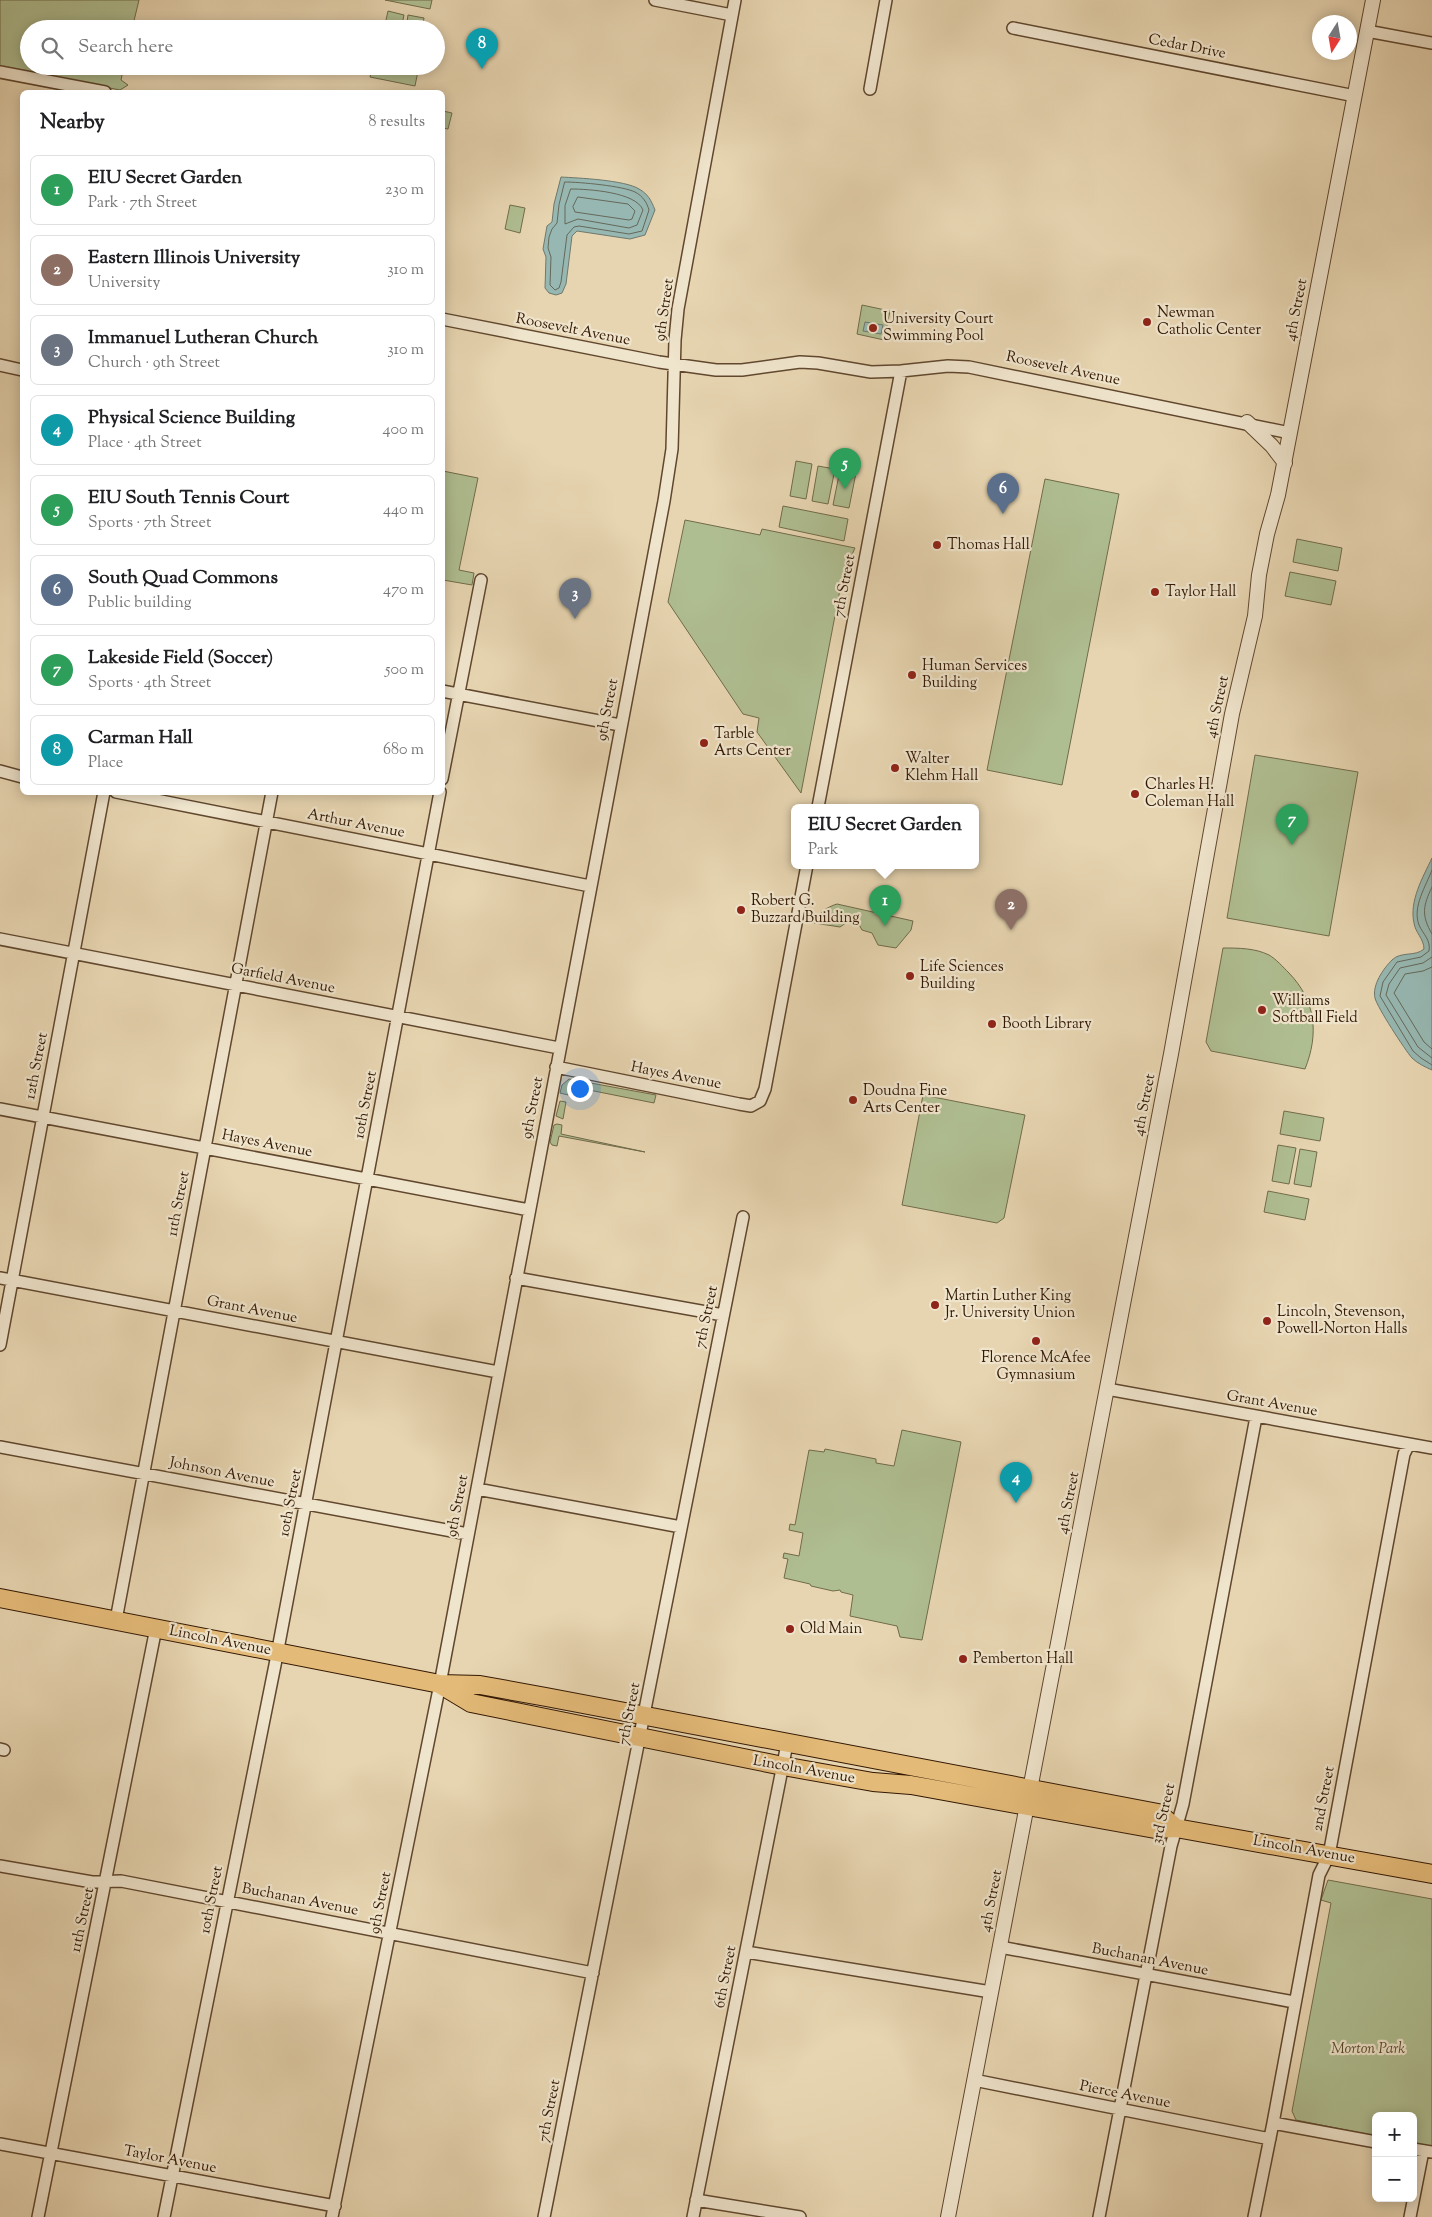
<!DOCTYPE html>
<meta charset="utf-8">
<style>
:root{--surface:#fff;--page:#f2f2f2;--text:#202124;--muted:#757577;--line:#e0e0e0;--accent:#8f2418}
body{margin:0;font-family:"Sorts Mill Goudy",serif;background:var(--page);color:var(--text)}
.controls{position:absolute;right:15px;bottom:15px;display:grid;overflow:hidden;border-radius:8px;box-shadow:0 2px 12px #0003}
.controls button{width:45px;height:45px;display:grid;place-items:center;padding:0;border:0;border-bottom:1px solid var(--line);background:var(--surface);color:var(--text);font:25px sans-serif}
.compass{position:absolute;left:1312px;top:15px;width:45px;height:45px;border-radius:50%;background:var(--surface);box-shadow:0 2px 12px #0003;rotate:191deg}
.you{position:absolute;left:579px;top:1088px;width:18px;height:18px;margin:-12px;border:4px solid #fff;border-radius:50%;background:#1a73e8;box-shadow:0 0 0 8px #1a73e833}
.badge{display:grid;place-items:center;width:32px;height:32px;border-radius:50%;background:var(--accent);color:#fff;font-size:16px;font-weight:700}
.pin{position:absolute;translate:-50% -41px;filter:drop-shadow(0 1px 2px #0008)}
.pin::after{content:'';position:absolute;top:26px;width:18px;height:15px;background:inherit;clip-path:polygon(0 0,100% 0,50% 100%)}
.popup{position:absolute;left:791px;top:804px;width:188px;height:65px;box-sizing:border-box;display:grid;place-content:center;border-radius:8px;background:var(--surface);filter:drop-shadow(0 1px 4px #0005);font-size:16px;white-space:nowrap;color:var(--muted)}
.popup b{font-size:19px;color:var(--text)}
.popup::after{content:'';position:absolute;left:50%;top:100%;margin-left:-10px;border:10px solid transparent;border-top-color:var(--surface)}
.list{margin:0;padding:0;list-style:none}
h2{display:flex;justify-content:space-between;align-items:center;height:65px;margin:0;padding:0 20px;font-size:21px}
h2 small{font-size:16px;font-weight:400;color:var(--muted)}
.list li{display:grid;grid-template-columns:32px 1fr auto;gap:15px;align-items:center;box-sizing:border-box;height:70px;margin:0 10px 10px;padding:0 10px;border:1px solid var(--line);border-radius:8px}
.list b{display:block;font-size:19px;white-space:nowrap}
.list p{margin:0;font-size:16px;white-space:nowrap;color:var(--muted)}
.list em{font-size:16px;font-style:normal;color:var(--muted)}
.icon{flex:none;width:28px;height:28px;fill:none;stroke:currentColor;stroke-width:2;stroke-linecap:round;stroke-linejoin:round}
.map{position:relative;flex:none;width:1432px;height:2217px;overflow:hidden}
.search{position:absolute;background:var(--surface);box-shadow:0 2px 12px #0003;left:20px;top:20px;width:425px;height:55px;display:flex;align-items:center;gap:12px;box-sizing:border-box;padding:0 18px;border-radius:28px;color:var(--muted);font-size:19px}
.panel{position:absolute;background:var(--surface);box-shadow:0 2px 12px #0003;left:20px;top:90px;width:425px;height:705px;border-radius:8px}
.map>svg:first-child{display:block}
.green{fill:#afbe91;stroke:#716b4a}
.water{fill:#97b8b2;stroke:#6f786c}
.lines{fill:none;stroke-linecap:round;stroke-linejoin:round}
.shore{stroke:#65685a;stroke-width:1}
.minor-casing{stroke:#60472e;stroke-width:14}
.tertiary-casing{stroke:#60472e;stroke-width:16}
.primary-casing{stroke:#331803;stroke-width:20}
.minor{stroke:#efe4cc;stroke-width:11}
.tertiary{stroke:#efe4cc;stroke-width:14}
.primary{stroke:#e4ba78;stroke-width:18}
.poi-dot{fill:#8f2418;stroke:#efe4cc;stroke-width:2}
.labels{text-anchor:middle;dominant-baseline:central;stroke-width:4.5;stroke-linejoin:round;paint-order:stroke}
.street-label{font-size:15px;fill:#331803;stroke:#efe4cc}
.poi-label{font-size:15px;fill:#331803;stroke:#efe4cc;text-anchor:start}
.park-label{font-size:15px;font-style:italic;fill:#584a2e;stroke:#efe4cc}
</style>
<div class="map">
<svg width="1432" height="2217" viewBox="0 0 1432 2217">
<rect width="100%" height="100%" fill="#e7d5b1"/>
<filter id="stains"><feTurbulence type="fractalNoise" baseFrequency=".004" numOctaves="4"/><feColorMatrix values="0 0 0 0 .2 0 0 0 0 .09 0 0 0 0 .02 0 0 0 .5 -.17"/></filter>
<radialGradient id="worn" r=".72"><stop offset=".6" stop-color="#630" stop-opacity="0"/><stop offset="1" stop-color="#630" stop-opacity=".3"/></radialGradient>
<path class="green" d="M0,0H139L132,29H29V66H124L121,80L128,85L120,90L0,67Z
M385,0H432L430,9Z
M388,11L404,15L401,29H384Z
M408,15L424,18L422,29H406Z
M373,66H419L415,86L370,77Z
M443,111L452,113L448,129L443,128Z
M510,205L525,208L520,233L505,229Z
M862,305L890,311L884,340L857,334Z
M796,461L812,464L806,499L790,496Z
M818,466L835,469L828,504L812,501Z
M840,470L856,473L849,508L833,505Z
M443,471L478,478L459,570L474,573L472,585L443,580Z
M1045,479L1119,494L1062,785L987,770Z
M783,506L848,519L844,541L779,527Z
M685,520L760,535L762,529L855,548L843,574L801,793L757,732L759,718L743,714L668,602Z
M1297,539L1342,548L1338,571L1293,562Z
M1290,572L1336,581L1331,605L1285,596Z
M1255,755L1358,772L1329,936L1227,918Z
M1009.5 903a5.5 5.5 0 1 1 11 0a5.5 5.5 0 1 1-11 0Z
M837,904L913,921L911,930L896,948L878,945L872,933L862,930L857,921L848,918L846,923L840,927L814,923C818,913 827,907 837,904Z
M1223,948C1238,948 1255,948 1269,955C1276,959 1283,967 1289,973C1316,1001 1319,1034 1305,1069L1211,1051L1206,1042Z
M569,1079L656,1095L654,1103L574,1087L569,1091L568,1095L560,1093L562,1085Z
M923,1095L1025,1115L1004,1218L997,1223L902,1205Z
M560,1101L566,1102L563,1119L556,1116Z
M1284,1111L1324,1118L1320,1141L1280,1134Z
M557,1124L562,1125L561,1134L645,1152L559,1136L557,1146L552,1145L550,1142L554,1125Z
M1278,1145L1296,1148L1289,1184L1272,1181Z
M1300,1149L1317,1152L1311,1187L1294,1184Z
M1268,1191L1309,1199L1305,1220L1264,1212Z
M902,1430L961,1442L922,1640L900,1637L897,1626L850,1616L853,1595L841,1592L840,1590L833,1591L811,1586L810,1584L784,1578L788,1559L783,1558L784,1553L799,1556L803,1533L789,1530L790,1524L795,1525L809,1450L824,1452L825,1449L876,1459V1463L894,1466Z
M1328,1880L1432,1899V2147L1413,2143V2116H1376V2136L1296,2120L1292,2111L1331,1903L1321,1900Z"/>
<path class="water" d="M561,177C578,178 625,180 639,189C648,194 651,200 655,210L645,235L630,239L577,231L572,236L566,284L562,293L556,295L549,293L545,288L546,257L543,249L547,226L552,222L554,204Z
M865,322L883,325L881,334L863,331Z
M1432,858V1070C1425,1067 1417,1063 1412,1058C1405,1050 1377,1007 1375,998C1372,985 1383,969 1392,960C1401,951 1415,957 1424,949C1424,939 1415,932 1414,923C1409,901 1423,877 1432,858Z"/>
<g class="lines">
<path class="shore" d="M565,182C580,182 623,186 635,192C643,196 647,203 649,210L642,231L629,234L579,226L574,227L567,235L561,282L559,288L555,290L550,285L551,257L548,248L549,237L552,229L557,223L559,205Z
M571,189C588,189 636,192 643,210L637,225L629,228L578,219L565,224V206Z
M578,197L628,204L635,211L632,219L629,220L575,212L573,207Z
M1432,870C1426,886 1412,907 1419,925C1423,934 1431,940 1429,951L1421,957L1397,962L1383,982L1380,996L1413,1051L1421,1058L1432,1065
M1432,887C1423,906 1421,915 1432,934
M1432,957L1423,963L1400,968L1389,984L1386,995L1418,1047L1432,1058
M1432,967L1423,971L1405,974L1394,993L1424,1042L1432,1049"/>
<g class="minor-casing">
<path id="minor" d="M655,0L732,15
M1013,28L1355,96
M1367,31L1432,43
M0,72L105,92
M870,89L886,0
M442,319L659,362L716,370H742L800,362L818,363L871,372L901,371L948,366L969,367L1290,433
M0,365L22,370
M442,691L620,725
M0,771L22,777
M442,779L481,580
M116,792L590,886
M818,807L901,371
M0,939L559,1048
M556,1067L739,1104L751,1106L760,1101L765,1089L807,865
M0,1109L529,1210
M0,1278L498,1372
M516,1278L723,1315
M0,1345L104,792
M1107,1389L1432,1448
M0,1447L468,1534
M477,1489L681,1527
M116,1620L272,792
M0,1749L4,1750
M0,1866L92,1882L121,1881L593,1973
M1000,1947L1294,2002
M746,1952L991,1992
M974,2080L1270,2139
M1273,2123L1376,2142
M0,2144L335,2206
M1413,2149L1432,2152
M696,2200L800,2217
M38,2217L156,1628
M164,2217L275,1665L440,792
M332,2217L440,1684L664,501L672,449L675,340L678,309L735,0
M544,2217L743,1217
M693,2217L787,1744
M1099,2217L1171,1846L1183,1804L1256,1417
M1254,2217L1273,2123L1319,1875L1329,1855L1404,1454L1409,1444
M1410,2217L1423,2151"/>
</g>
<g class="tertiary-casing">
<path id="tertiary" d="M1247,422L1272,446L1285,463
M948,2217L1171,1054L1232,714L1255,616L1259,575L1267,534L1278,495L1373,0"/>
</g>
<g class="primary-casing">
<path id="primary" d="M0,1598L440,1684L480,1685L546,1697L1158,1813L1176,1828
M441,1685L471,1703L783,1766L873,1782L911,1785L1155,1829L1176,1828L1432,1874"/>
</g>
<use href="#minor" class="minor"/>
<use href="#tertiary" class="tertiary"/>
<use href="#primary" class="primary"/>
</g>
<g class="poi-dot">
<circle cx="1147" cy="322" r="5"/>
<circle cx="873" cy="328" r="5"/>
<circle cx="937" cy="545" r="5"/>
<circle cx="1155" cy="592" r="5"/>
<circle cx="912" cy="675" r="5"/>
<circle cx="704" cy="743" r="5"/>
<circle cx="895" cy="768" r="5"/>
<circle cx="1135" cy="794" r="5"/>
<circle cx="741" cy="910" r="5"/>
<circle cx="910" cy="976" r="5"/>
<circle cx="1262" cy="1010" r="5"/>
<circle cx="992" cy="1024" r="5"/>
<circle cx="853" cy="1100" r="5"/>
<circle cx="935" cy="1305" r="5"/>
<circle cx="1267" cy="1321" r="5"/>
<circle cx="1036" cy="1341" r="5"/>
<circle cx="790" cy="1629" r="5"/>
<circle cx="963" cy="1659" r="5"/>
</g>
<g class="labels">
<g class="street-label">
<text transform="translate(1187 47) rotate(11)">Cedar Drive</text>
<text transform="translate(665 310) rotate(-82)">9th Street</text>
<text transform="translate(1297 310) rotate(-79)">4th Street</text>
<text transform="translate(573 330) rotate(11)">Roosevelt Avenue</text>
<text transform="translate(1063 369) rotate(12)">Roosevelt Avenue</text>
<text transform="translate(845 586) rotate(-79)">7th Street</text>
<text transform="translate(1218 707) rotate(-78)">4th Street</text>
<text transform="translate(608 710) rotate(-79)">9th Street</text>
<text transform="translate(356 824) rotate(11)">Arthur Avenue</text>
<text transform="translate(283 979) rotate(11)">Garfield Avenue</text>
<text transform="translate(37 1066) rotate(-79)">12th Street</text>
<text transform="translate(676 1076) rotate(11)">Hayes Avenue</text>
<text transform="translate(366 1105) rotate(-79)">10th Street</text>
<text transform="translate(1145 1105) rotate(-79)">4th Street</text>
<text transform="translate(533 1108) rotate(-79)">9th Street</text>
<text transform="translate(267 1144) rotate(11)">Hayes Avenue</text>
<text transform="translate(179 1204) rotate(-79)">11th Street</text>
<text transform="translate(252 1310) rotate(11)">Grant Avenue</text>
<text transform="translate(707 1317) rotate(-78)">7th Street</text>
<text transform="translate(1272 1404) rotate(10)">Grant Avenue</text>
<text transform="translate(222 1473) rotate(11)">Johnson Avenue</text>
<text transform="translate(291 1503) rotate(-79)">10th Street</text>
<text transform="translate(1069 1503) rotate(-79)">4th Street</text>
<text transform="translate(458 1506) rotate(-79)">9th Street</text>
<text transform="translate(220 1641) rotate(11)">Lincoln Avenue</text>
<text transform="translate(630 1714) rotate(-79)">7th Street</text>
<text transform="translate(804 1770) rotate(10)">Lincoln Avenue</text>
<text transform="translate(1324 1799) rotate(-79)">2nd Street</text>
<text transform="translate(1164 1814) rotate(-77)">3rd Street</text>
<text transform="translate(1304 1850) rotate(10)">Lincoln Avenue</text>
<text transform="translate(212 1900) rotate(-79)">10th Street</text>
<text transform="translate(300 1900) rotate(11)">Buchanan Avenue</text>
<text transform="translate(992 1901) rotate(-79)">4th Street</text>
<text transform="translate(381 1903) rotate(-79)">9th Street</text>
<text transform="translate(83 1920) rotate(-78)">11th Street</text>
<text transform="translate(1150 1960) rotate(11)">Buchanan Avenue</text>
<text transform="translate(726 1977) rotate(-79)">6th Street</text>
<text transform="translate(1125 2095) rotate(11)">Pierce Avenue</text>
<text transform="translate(550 2111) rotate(-79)">7th Street</text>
<text transform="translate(170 2160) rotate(11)">Taylor Avenue</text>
</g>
<g class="poi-label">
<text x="1157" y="313">Newman<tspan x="1157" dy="17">Catholic Center</tspan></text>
<text x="883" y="319">University Court<tspan x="883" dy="17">Swimming Pool</tspan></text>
<text x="947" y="545">Thomas Hall</text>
<text x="1165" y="592">Taylor Hall</text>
<text x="922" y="666">Human Services<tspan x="922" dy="17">Building</tspan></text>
<text x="714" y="734">Tarble<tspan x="714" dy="17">Arts Center</tspan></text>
<text x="905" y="759">Walter<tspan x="905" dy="17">Klehm Hall</tspan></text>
<text x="1145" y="785">Charles H.<tspan x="1145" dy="17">Coleman Hall</tspan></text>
<text x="751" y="901">Robert G.<tspan x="751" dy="17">Buzzard Building</tspan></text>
<text x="920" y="967">Life Sciences<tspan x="920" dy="17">Building</tspan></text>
<text x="1272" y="1001">Williams<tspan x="1272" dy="17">Softball Field</tspan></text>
<text x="1002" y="1024">Booth Library</text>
<text x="863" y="1091">Doudna Fine<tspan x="863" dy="17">Arts Center</tspan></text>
<text x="945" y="1296">Martin Luther King<tspan x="945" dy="17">Jr. University Union</tspan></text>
<text x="1277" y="1312">Lincoln, Stevenson,<tspan x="1277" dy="17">Powell-Norton Halls</tspan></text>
<text x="1036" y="1358" text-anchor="middle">Florence McAfee<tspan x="1036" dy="17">Gymnasium</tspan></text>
<text x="800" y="1629">Old Main</text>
<text x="973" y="1659">Pemberton Hall</text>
</g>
<g class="park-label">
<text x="1368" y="2049">Morton Park</text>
</g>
</g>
<rect width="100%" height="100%" filter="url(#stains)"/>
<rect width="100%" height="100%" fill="url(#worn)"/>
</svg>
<div class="controls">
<button>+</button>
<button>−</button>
</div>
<svg class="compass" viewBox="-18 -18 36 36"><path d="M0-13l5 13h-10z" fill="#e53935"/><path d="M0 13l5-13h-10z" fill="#757577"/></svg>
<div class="you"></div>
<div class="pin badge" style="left:885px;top:926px;background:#2e9e5b">1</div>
<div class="popup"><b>EIU Secret Garden</b>Park</div>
<div class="pin badge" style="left:1011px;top:930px;background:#8d6e63">2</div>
<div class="pin badge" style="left:575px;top:619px;background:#6b7280">3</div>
<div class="pin badge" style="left:1016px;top:1503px;background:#0f9aa8">4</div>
<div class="pin badge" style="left:845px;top:489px;background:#2e9e5b">5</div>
<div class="pin badge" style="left:1003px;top:514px;background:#5c6f8a">6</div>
<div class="pin badge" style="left:1292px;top:845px;background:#2e9e5b">7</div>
<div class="pin badge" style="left:482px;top:69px;background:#0f9aa8">8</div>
<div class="search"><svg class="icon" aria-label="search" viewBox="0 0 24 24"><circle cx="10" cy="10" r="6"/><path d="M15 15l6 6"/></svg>Search here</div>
<section class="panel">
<h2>Nearby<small>8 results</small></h2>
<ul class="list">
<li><span class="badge" style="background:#2e9e5b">1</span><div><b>EIU Secret Garden</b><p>Park · 7th Street</p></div><em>230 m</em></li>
<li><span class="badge" style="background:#8d6e63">2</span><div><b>Eastern Illinois University</b><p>University</p></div><em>310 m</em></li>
<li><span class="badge" style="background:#6b7280">3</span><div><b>Immanuel Lutheran Church</b><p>Church · 9th Street</p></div><em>310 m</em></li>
<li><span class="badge" style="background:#0f9aa8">4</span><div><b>Physical Science Building</b><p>Place · 4th Street</p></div><em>400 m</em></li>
<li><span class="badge" style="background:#2e9e5b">5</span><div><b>EIU South Tennis Court</b><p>Sports · 7th Street</p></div><em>440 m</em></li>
<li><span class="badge" style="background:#5c6f8a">6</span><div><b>South Quad Commons</b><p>Public building</p></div><em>470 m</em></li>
<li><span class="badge" style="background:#2e9e5b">7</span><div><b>Lakeside Field (Soccer)</b><p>Sports · 4th Street</p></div><em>500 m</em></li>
<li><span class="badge" style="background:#0f9aa8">8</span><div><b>Carman Hall</b><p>Place</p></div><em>680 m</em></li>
</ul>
</section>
</div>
